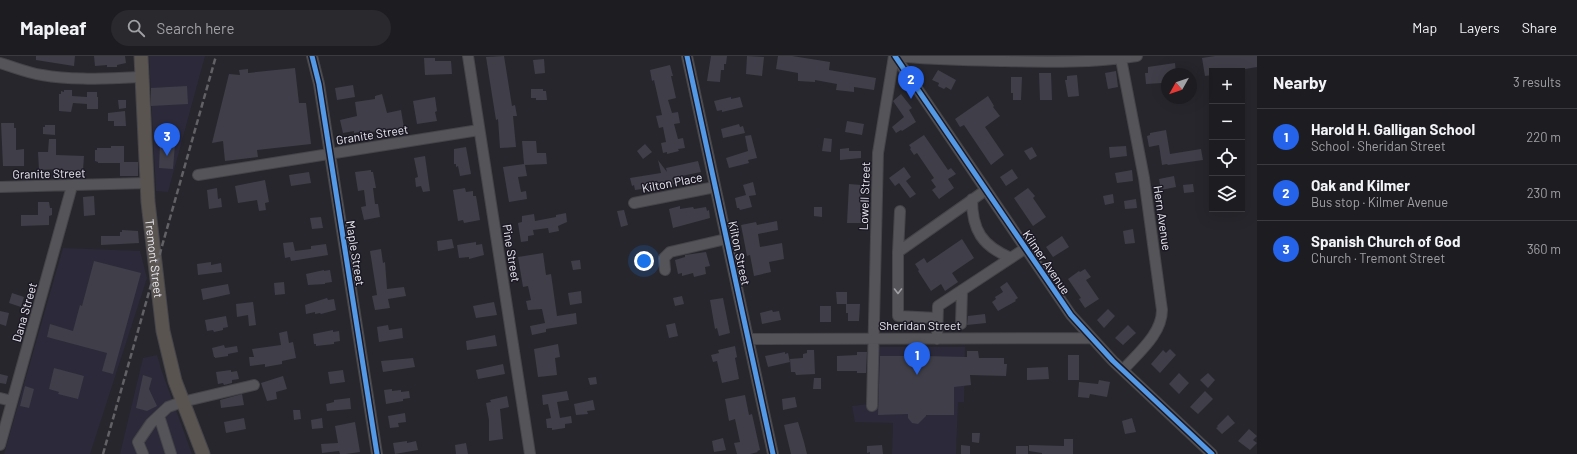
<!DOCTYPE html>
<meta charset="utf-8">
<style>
:root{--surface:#1d1c21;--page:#2a292e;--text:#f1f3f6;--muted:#a0a1a5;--line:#3b3a3f;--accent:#2563eb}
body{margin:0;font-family:Barlow,sans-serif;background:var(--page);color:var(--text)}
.controls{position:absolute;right:12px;top:12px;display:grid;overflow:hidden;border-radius:0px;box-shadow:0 4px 16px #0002}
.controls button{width:36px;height:36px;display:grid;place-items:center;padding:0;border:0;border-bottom:1px solid var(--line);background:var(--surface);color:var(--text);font:20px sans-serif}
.compass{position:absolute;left:1161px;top:12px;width:36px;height:36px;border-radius:50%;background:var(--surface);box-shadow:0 4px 16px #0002;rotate:230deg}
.you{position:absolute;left:644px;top:205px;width:14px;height:14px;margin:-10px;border:3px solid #fff;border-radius:50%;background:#1a73e8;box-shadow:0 0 0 6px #1a73e833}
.badge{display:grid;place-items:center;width:26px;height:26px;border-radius:50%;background:var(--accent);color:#fff;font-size:13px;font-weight:700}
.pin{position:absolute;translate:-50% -33px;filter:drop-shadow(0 1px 2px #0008)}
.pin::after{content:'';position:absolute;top:21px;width:14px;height:12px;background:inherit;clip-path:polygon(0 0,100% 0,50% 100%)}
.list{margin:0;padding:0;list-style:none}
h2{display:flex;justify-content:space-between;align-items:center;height:52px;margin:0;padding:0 16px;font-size:17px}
h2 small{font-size:13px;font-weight:400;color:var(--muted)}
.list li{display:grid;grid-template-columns:26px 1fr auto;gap:12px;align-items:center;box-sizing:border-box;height:56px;padding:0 16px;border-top:1px solid var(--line)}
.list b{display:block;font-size:15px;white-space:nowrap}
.list p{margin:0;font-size:13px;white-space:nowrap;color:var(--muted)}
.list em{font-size:13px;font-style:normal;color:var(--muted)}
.icon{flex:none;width:22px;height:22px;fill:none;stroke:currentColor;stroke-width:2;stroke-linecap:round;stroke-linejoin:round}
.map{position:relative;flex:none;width:1257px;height:398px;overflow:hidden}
header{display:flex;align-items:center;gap:24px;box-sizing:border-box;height:56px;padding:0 20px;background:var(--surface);border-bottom:1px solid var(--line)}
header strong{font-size:19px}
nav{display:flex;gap:22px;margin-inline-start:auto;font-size:14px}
.search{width:280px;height:36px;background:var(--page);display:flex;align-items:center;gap:10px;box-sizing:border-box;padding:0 14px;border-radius:22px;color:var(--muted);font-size:15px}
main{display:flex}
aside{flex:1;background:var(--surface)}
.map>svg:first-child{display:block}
.built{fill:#2c293a}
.building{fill:#403e48}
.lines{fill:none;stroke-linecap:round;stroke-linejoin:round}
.minor-casing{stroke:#444449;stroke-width:12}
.major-casing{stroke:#444449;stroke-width:15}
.minor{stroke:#555559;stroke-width:10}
.major{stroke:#5a5451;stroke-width:13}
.rail{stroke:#626165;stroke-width:2.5;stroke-dasharray:6 3;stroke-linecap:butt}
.cycleway-casing{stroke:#1c1925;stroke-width:8}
.cycleway{stroke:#5399e6;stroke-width:5}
.oneway{stroke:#a0a0a6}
.labels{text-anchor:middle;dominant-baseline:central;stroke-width:3;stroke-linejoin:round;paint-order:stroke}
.street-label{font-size:12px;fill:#ecebf3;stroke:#1c1925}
</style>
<header>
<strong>Mapleaf</strong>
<div class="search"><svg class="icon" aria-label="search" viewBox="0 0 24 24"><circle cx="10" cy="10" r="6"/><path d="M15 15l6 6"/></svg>Search here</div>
<nav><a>Map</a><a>Layers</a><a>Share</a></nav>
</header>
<main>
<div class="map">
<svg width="1257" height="398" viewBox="0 0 1257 398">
<rect width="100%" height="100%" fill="#27262c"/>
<path class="built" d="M149,0H205L168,136L156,135Z
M63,192L140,195L147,222L90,398H4Z
M871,291H965L964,346H958L956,398H892L893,367L855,366L852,350L869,348Z
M157,299L162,316L192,398H120L143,302Z"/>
<path class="building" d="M36,0H75L74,10L36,4Z
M94,0H125L126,7L117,9V11H107V9L95,10Z
M504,0L512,50L515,49L517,60H513L516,91L500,92L498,63L496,64L486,1Z
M711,0H727L726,8H724V14H721L720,26L707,25Z
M747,0L764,1L762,20L746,18Z
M778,0H792L830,6L829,14L876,22L874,34L854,31V36L836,34L837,28L815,24V26L798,25V17L776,13Z
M1215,0H1257V11L1233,15H1212V19L1205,20L1202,2Z
M424,2H435V5H451L452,18L425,19Z
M544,3L545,17L535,18L533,4Z
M1175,7L1176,18H1167V24L1162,25V27L1146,28L1145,17H1148V11Z
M670,9L673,20H671L676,42L668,44L672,57L678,56L680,67L674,68L678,83L683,82L685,92L678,93L679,95L667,98V96L663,97L661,87L666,86L663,71L659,72L656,60L662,59L654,24L652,25L650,14Z
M295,12L299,47H306L311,88L257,94L258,101L225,105L223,85L212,87L229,18L240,19L239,14L248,13V17Z
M938,14L956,24L951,34L946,31L944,33L938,30L939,27L932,24Z
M1116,15L1118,31L1108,33L1105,17Z
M1039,17H1051L1052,44H1040Z
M1077,19L1079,40L1068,41L1065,24H1067V20Z
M1011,21H1022L1021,44H1013V37H1011Z
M353,29L355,41L337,44L335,32Z
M187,30L188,48L151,50V32Z
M531,33H543V35H546L547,44H536V42H531Z
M64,34H72V40L87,41V36H97V41H98V53H87V48L73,47L71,56L59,55V38H61V35L64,36Z
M382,38L387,57L401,54L404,72L370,76V74L354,77V75L343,77L340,64L357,60L355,46L375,43V40Z
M901,38L912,52L909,54L916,66L902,75L901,74L896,77L892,71L904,61L893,45Z
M988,40L994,50L993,51L1000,60L985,71L1004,99L991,109L964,69L960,71L955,63Z
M435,41L437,55L435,56L437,65L417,68L413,45Z
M731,41V43L740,41L743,51L722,56V54L717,55L714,45Z
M118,44H126V52L119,53Z
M125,55L126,70H114V65H108V57Z
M847,65L864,68L862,79L845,76Z
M1,67H14V72H16V94L24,93V110H3Z
M739,68L740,71L743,70L745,77L723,82L721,73Z
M45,69H55V79L43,78V71H45Z
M1166,74L1170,98L1201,93L1203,104L1168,109L1167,108L1162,109L1159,89L1149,91L1147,80L1150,79V77Z
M751,79L757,102L748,104L749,107L729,112L726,102L748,95L745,80Z
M924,79L948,114L951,112L956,118L948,123L954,132L939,143L932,134L936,131L931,124L934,122L917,97L914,99L910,93L911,92L909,89Z
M824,82L832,83L831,96L822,95Z
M49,83H56V99L84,100L83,114H75V116L63,115V113L39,114L38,96H48Z
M522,85H536L537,97H546L547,108L525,109L527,120L518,121L521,136L526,135L527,143L509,146L503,111L524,108Z
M160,87L175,88L173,113L159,112Z
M645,88L652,96L643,103L637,95Z
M111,90H124V106H138V120H120V107H98V106L95,105V94H97V92H111Z
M1126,90L1127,100L1110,102L1109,91Z
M466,91L471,118L460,120L458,110L456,111V108H454V93Z
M1032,91L1037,100L1030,104L1024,95Z
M849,92V95H861V102L840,104V93Z
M425,100L430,135L423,136L421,130L416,131L415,122L418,121L414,102Z
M658,104L667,116L666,112L698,105L701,116L672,122L674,128L635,134L634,129L632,130L630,122L661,117Z
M904,111L911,121L906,125L916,138L910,142L899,127L895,130L889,122Z
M1012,113L1018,122L1006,130L1000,121Z
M371,114V116H373L376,132H373L375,148H378L380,161L364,164L361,151L366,150L364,134L358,135L355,116Z
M1132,114L1133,125L1117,127L1115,117Z
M309,116L311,127L291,130L289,119Z
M1174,120L1176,131L1161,134L1159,123Z
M265,124L269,146L265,147L266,154L259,155L257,144L238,147L235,130Z
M753,126L756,139L749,140L752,151L740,154L739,152H737L735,142L746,139L743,129Z
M849,128L861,129L860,157H863V167H847Z
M1193,128L1194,136L1184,137L1183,129Z
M217,132L218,143L221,142L222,151L209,153L207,134Z
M465,132L466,136L473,135V140H476L480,164L464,167L463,164L458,165L453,134Z
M1028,132L1035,140L1033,142L1046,161L1033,170L1014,142Z
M1113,138L1114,147L1105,149L1103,140Z
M94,140L95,159L84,160L83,141Z
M1136,143L1137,152L1125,153L1124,145Z
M38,146H49L50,152H52V159L49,160V169L21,170V159H38Z
M680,150V153L693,151L694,153L706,151L707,155L709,154L710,162L673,172L669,153Z
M814,151H822V161L814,160Z
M624,154L628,169L621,171L617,155Z
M566,157L567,166L558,170L559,175L549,177L548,172L533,174L534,179L528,180V185L521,186L518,167L522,166V160L534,158L535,165L556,161V159Z
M321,161L323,172L312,173L310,162Z
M777,165L778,174L758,178L760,191L782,187L784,203L769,206L771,216L754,220L750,199L747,200L741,169L756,166L757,169Z
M1133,173L1135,187L1125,188L1123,175Z
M122,174L138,175L139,187L101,189V180H120V176H122Z
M1062,180L1069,191L1053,201L1046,191Z
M452,183L454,192L438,195L437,185Z
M962,183L974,202L952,217L958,226L945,235L941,228L931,235L918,215L919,214L915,208L924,202L927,207Z
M293,186L295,195L311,193V190L326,188L328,199L291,205L290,201L285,202L283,187Z
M476,186V189L482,188L484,199L469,203V201L459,202L457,189Z
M381,193L383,207L385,206L387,233L404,231L406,240L388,243L390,252L375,254L372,240L377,239L370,195Z
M706,196L710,210L705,211L706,218L694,221L693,217L682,220V217L678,218L675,204L685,201V199Z
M543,197L546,219L551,218L557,260L576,257L577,268L546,273V276L532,279L530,270L545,267L542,253L528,254L526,245L531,244L528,230L523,231L518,201Z
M580,204L581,213L573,214L571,205Z
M94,205L141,217L113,318L102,315L107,297L47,281L50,268L73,275L80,249L82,250Z
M211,206V209L221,207L222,216L198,219L197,208Z
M1085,213L1091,221L1086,224L1099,243L1085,252L1079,243L1081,242L1068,223L1079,215L1080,216Z
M324,214V215L330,214L332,226L325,227V228L308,229L306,218Z
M284,226L285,238L275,239L274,227Z
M1007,226L1018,242L1015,244L1016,245L998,255L992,246L996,243L995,241L1003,236L1000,231Z
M228,228L230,238L203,244L201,233Z
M581,235L582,247L570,249L568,237Z
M836,236H847V248H837Z
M12,237L24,241L21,251L9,247Z
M682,240L684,248L675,250L673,242Z
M327,242L328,244L334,243L336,254L321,258L320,257L315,258V256L306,258L305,249Z
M723,242L730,277L719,280L717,272L715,273L710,244Z
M253,246L256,269L249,270L248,259L237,261L236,248Z
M494,246L497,259L476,262L473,250Z
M846,248H860L859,265H848V257H846Z
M820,250H831V266H820Z
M1108,253L1115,260L1104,272L1097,264Z
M772,254L773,256L779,255L781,264L762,268L760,257Z
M0,255L9,257L6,270L0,268Z
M985,258L986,267L967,269L968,260Z
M226,260L228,271L223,272V274L214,276L213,274L207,275L205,264Z
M675,267L678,280L669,282L666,269Z
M388,269L389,274L402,272L403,282L379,286L377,271Z
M1128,269L1136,277L1123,289L1115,282Z
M333,274V276L339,275L340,285L334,286V288L316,290V288H314L313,278Z
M287,275L289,287L293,286L296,302L282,305V308L265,311V308L250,310L249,301H254L252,293L281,289L279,277Z
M495,279L497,290L467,294L466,285Z
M558,288L560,301L555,302L557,319L538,321L534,293Z
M224,289L225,292L237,290L238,296L228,298V300L215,302V301H214L212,292Z
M735,290L737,301L735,302L739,323L722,327L717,305L713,306L711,299L719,297L718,294Z
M1170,293L1176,299L1160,317L1151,308L1163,294L1166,297Z
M807,294H814L815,318L796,319L795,316H791L790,303L803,302V298L807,297Z
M967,295H978L979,302H1004V308H1007L1006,320L970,319L971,329L954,331V359H926V360L918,368L912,367L908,362V358L878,359L880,300H908V298H925V300L967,301Z
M785,296V298L788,297L790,306L768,311L765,300Z
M857,296H867L866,317H857V315H837V300L857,299Z
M1068,299H1079V324H1068Z
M413,302L415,311L383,316L381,305Z
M503,308L505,318L478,323L476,314Z
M1048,311L1049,323L1027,324V312Z
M54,312L84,320L78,343L58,338L59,336L49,333Z
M231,314V316L237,315L239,323L232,324V327L224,329L223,327L218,328L216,316Z
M343,314L345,326L330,328L328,316Z
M1179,317L1189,327L1179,338L1169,328Z
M1208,317L1215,324L1208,332L1200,324Z
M0,318L8,320L6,328L0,327Z
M143,319L152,322L149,333L157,350L147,355L136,352Z
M283,320L287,333L276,336L277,343L267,345L261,327Z
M596,321L597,328L590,329L588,322Z
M814,322H821V333H813Z
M1099,324L1110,326L1107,341L1090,338L1089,342L1078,341L1079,326L1098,328Z
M25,330L34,333L29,352L20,350Z
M392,333V335L401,334V336L409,335L410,342L403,343V345L386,348L384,334Z
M567,335L569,344L557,346L560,362L571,360L572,367L565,368V372L552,374V372H547L546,363L551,362L548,348L543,349L542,339Z
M1205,335L1213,343L1198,358L1190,351Z
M242,338L244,349L221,352L220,344Z
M745,339L749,359L752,358L760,394L757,395L758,396L750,398H737L734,387L740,386L735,363L729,365L725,343Z
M507,340L509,351L500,353L503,383L489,385V364L486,347L491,346L490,344Z
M795,341L797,351L783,354L782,343Z
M350,342L351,353L327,355L326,348L334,346V344Z
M593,344L595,354L587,355L588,358L576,359L574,348Z
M293,354H300L301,363L294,364Z
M405,357L406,366L398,367L399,371L390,372L388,360Z
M1228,359L1235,367L1222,378L1216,372L1218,371L1217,370Z
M244,362L246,373L226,377L224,366Z
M322,362L323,372L312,373L311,364Z
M1132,362L1136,376L1125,378L1122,365Z
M355,366L360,396L346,398H340L339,395L322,397L321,388L338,387L335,370Z
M798,366L804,386L807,398H791L784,369Z
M1249,373L1257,380L1253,384L1257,387L1250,394L1238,385Z
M972,377H980L979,387L972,386Z
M723,382L726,394L714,396L712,385Z
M1064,383H1073V398H1042V397L1029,395V389L1064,390Z
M407,385V387L416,385L418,394L395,398L393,387Z
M466,387L468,398H456L455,389Z
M882,389L883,398H870V396L867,397V390Z
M961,389L970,390V398H961Z
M1016,390H1028V398H1016Z"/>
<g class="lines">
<g class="minor-casing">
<path id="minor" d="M312,0L319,28L377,398
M468,0L530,398
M687,0L773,398
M895,0L1071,259L1113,305L1212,398
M898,0C933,4 969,4 1005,5C1049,6 1093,7 1137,0
M1121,3L1144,122L1162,254C1162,278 1138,297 1123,314
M0,7C14,11 28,17 42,19C75,25 109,22 142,21
M198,119L479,74
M0,131L147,127
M972,143C972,174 982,190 1011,202
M634,147L715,131
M900,155L898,196V260L937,262
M898,196L986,134
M665,214L664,202L670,196L726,183
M961,268L962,234
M748,283L1091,282
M937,283L938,250L1026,192
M0,342L12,345
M872,350L878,97L894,0
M159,360L171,398
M0,389L72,130
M143,398L138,386L151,367L168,351L182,346L254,329"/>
</g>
<g class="major-casing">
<g id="major">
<path id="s1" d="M141,0L148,146L163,275L175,325L203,398"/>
</g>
</g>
<use href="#minor" class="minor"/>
<use href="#major" class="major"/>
<path class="rail" d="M103,398L216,0"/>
<g class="cycleway-casing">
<path id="cycleway" d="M312,0L319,28L377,398
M687,0L773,398
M895,0L1071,259L1113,305L1212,398"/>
</g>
<use href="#cycleway" class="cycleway"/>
</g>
<defs><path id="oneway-chevron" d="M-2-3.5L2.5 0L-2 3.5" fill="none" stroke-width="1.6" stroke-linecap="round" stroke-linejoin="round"/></defs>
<use class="oneway" href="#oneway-chevron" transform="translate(898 235) rotate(90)"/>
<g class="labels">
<g class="street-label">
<text transform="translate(372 78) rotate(-9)">Granite Street</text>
<text transform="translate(49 117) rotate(-1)">Granite Street</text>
<text transform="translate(672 126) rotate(-11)">Kilton Place</text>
<text transform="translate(864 140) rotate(-88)">Lowell Street</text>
<text transform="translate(1163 162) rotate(82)">Hern Avenue</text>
<text transform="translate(356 197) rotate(81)">Maple Street</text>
<text transform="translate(512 197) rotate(81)">Pine Street</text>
<text transform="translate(740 197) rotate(78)">Kilton Street</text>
<text stroke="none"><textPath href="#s1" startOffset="203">Tremont Street</textPath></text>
<text transform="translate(1047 206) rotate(56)">Kilmer Avenue</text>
<text transform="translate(24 256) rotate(-74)">Dana Street</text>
<text x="920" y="269">Sheridan Street</text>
</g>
</g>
</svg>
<div class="controls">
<button>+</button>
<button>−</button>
<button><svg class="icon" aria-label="locate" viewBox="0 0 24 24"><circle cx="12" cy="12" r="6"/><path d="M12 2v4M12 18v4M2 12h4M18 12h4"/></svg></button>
<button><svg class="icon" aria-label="layers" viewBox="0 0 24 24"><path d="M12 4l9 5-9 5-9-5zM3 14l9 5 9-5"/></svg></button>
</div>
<svg class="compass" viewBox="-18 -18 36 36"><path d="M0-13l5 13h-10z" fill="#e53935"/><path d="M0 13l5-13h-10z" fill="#a0a1a5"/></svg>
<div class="you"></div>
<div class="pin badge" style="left:917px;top:319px">1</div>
<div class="pin badge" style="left:911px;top:43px">2</div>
<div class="pin badge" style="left:167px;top:100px">3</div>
</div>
<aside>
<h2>Nearby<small>3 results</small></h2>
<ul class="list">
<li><span class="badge">1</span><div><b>Harold H. Galligan School</b><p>School · Sheridan Street</p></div><em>220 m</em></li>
<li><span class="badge">2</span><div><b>Oak and Kilmer</b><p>Bus stop · Kilmer Avenue</p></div><em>230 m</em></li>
<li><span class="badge">3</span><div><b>Spanish Church of God</b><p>Church · Tremont Street</p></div><em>360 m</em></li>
</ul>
</aside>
</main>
